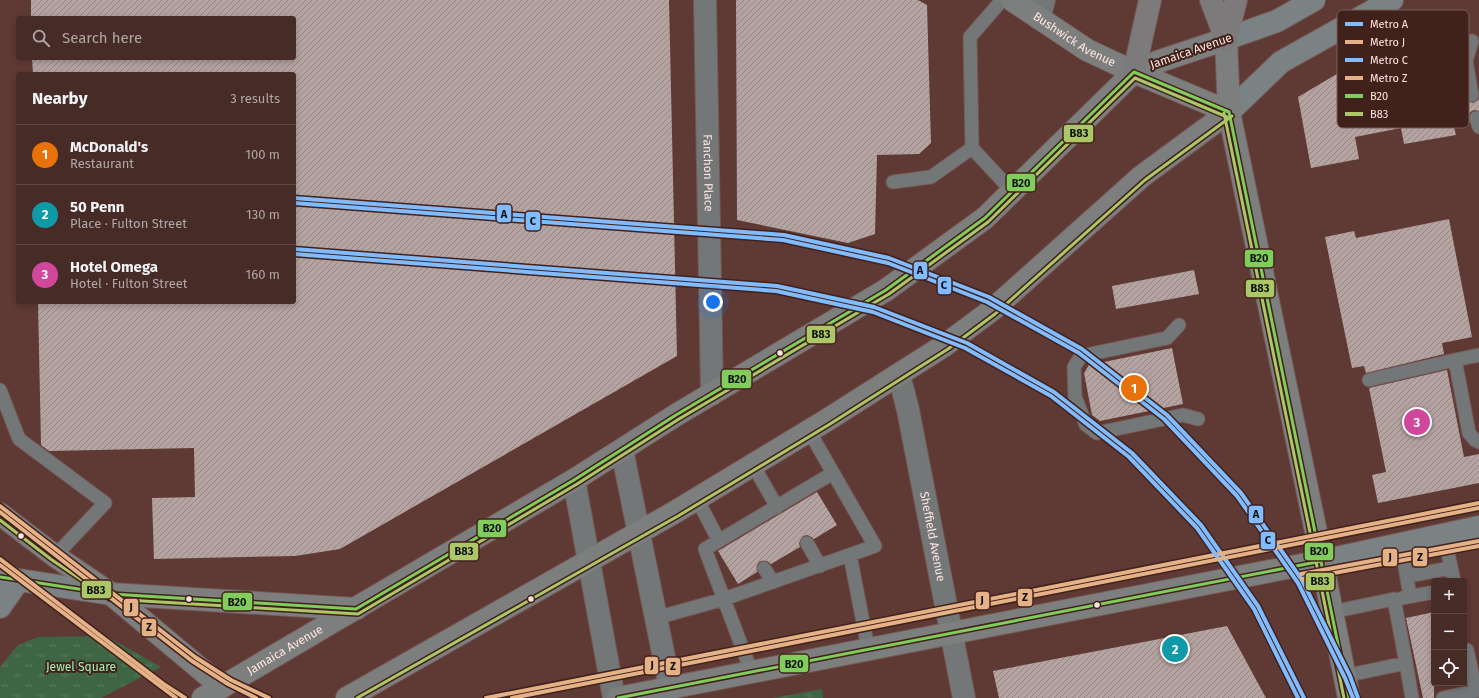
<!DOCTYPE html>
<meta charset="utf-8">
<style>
:root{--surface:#472b27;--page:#513733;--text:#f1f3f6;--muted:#b0a7a7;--line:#5f4744;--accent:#c7a9a3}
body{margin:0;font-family:"Fira Sans",sans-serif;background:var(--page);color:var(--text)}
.controls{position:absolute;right:12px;bottom:12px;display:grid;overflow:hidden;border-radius:4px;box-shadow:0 2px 6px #0003}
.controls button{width:36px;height:36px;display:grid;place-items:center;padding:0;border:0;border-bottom:1px solid var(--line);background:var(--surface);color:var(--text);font:20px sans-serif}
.you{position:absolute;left:713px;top:302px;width:14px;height:14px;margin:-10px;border:3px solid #fff;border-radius:50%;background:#1a73e8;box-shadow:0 0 0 6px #1a73e833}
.badge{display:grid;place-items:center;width:26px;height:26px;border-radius:50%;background:var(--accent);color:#fff;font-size:13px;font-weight:700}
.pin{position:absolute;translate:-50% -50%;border:2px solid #fff;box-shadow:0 1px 4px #0006}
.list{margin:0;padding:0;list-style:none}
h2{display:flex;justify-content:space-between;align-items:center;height:52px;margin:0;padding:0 16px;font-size:17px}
h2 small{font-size:13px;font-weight:400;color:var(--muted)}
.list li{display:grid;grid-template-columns:26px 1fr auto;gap:12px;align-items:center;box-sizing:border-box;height:60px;padding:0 16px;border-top:1px solid var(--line)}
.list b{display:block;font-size:15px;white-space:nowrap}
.list p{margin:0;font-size:13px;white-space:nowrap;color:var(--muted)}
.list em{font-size:13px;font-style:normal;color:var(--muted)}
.icon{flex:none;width:22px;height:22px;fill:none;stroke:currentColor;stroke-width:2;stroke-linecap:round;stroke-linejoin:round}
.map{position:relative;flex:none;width:1479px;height:698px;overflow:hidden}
.search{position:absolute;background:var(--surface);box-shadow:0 2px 6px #0003;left:16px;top:16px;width:280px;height:44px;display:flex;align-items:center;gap:10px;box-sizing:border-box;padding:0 14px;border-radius:4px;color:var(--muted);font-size:15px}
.panel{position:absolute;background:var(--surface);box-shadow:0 2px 6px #0003;left:16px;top:72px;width:280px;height:232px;border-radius:4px}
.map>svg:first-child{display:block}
.grass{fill:url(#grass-tufts)}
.building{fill:url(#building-hatch)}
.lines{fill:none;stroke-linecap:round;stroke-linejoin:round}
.lane-casing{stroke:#755753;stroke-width:15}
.street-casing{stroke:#755753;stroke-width:24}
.secondary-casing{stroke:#755753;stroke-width:24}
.primary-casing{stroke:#755753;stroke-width:24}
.highway-casing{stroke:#755753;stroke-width:24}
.lane{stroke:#737778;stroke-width:13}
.street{stroke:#737778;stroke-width:22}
.secondary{stroke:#7b8284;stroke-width:22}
.primary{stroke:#7d7f7f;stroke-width:22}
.highway{stroke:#7c7a7a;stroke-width:22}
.bus-1-casing{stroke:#41211c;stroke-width:6}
.bus-2-casing{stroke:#41211c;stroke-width:6}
.bus-1{stroke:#80cd5b;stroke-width:3}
.bus-2{stroke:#abc766;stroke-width:3}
.metro-1-casing{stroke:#41211c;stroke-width:7}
.metro-2-casing{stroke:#41211c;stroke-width:7}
.metro-3-casing{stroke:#41211c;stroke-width:7}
.metro-4-casing{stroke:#41211c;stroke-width:7}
.metro-1{stroke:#80bcff;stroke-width:4}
.metro-2{stroke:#e5b186;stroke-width:4}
.metro-3{stroke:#80bcff;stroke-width:4}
.metro-4{stroke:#e5b186;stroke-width:4}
.bus-dot{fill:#ffe5df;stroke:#41211c;stroke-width:1.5}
.labels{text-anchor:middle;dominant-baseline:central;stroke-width:4;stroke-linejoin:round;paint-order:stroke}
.street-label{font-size:12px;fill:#ffe5df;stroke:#41211c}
.park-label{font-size:12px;fill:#9ff2b2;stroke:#41211c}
.key{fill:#41211c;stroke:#7a5c56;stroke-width:1}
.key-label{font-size:11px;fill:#ffe5df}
.line-badge{stroke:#41211c;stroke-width:1.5}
.pale-badge-label{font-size:11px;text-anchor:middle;font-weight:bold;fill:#111}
</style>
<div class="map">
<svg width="1479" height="698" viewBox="0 0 1479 698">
<defs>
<pattern id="grass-tufts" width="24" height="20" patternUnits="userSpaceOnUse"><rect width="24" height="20" fill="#3e6544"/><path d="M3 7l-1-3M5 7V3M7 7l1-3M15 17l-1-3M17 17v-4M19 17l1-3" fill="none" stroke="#5b7b5f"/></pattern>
<pattern id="building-hatch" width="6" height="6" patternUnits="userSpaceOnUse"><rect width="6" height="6" fill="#b4a3a0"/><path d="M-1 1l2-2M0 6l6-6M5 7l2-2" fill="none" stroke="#958784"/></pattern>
</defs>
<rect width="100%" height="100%" fill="#5f3934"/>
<path class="grass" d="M106,636L161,667L101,698H0V667L18,645L38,637Z
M822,689L823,698H773Z"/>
<path class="building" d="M31,0H669L677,356L340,549L295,556L154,559L152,498L195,497L194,448L49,451L41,445L38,302H294V74H33L32,58H294V18H31Z
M736,0H918L927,5L931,143L919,154L877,155L875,234L848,243L737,220Z
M1433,17L1449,99L1464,96L1466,100L1473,103L1479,99V111L1474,110L1470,112L1468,120L1453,123L1456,135L1404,144L1401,128L1355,137L1359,159L1311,168L1298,97Z
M1449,219L1472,337L1442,343L1444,354L1366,373L1364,366L1352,368L1325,237L1354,231L1356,238Z
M1194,270L1199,294L1116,309L1112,286Z
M1172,348L1183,404L1100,421L1092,415L1084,373L1089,365Z
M1447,370L1464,457L1479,454V483L1378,503L1372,475L1386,472L1369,388Z
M817,492L837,525L814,539L807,535L803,536L799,543L800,547L771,564L767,561H760L757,565V572L738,584L718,551Z
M1434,612V698H1423L1406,618Z
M1227,626L1266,698H999L993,671Z"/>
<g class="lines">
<g class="lane-casing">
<path id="lane" d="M1002,0L970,37L972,148L1012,191
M1472,95L1466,61L1472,41
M1476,118L1479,127
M893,182L931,177L972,148
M1179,325L1167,338L1081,356L1074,367L1075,397L1086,425L1097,433L1183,415L1198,419
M1479,355L1455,360L1469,433L1475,440L1479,442
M1369,380L1455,360
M0,390L19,439L105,503L55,556
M753,465L777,507
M697,499L719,541
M1444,535L1454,581
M807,543L820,566
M1401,544L1410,596
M850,555L868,648
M764,568L773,582
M1407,576L1451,568
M1402,598L1434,592
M1332,612L1394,599L1406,663
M656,618L724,599L875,546L809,431
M751,671L705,549L833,473
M1344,676L1406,663L1412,698
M1443,698L1476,691L1467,650"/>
</g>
<g class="street-casing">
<g id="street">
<path id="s1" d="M705,0L712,394"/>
<path d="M1039,18L1044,0"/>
<path id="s2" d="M899,375L908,410L964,698"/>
<path d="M622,450L670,687"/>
<path d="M574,480L614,698"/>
</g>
</g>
<g class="secondary-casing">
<path id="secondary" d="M1226,39L1277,21L1314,0
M1229,112L1281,62L1392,0
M1322,561L1479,527
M0,577L111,594
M0,607L19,580"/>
</g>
<g class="primary-casing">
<g id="primary">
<path id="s3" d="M1012,0L1087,50L1134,72L1229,112"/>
<path d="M0,514L55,556L111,594L222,687"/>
<path d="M111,594L356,609"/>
<path id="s4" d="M203,698L574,480L676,415L886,290L985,218L1134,72L1157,62L1226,39L1229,112L1322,561L1349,698"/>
<path d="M347,698L675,512L827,420L945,345L992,310L1142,176L1229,112"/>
<path d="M618,698L1322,561"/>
</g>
</g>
<g class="highway-casing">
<path id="highway" d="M1211,0L1226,39
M1226,39L1236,0
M1134,72L1150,0"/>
</g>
<use href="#lane" class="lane"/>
<use href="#street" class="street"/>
<use href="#secondary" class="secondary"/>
<use href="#primary" class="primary"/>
<use href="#highway" class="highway"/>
<g class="bus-1-casing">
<path id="bus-1" d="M1134,72L1229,112
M1229,112L1349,698
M0,577L111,594L356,609
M356,609L574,480L676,415L886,290L985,218L1134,72
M618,698L1322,561"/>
</g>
<g class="bus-2-casing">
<path id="bus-2" d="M1224,113L1344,698
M0,520L52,560L110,599L358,614L577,484L679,419L889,294L988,222L1135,78L1227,117
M357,698L678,516L830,424L948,349L995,314L1145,180L1232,116"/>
</g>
<use href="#bus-1" class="bus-1"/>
<use href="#bus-2" class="bus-2"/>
<g class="metro-1-casing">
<path id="metro-1" d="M294,198L784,235L889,258L989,297L1082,349L1167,415L1241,493L1302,580L1350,676L1358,698
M294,249L777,286L874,307L967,343L1054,392L1132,453L1201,525L1258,606L1304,698"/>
</g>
<g class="metro-2-casing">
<path id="metro-2" d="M0,506L195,657L231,680L269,698
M0,559L165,685L185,698
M1301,574L1479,541
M486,698L1479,503"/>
</g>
<g class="metro-3-casing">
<path id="metro-3" d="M294,203L783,240L888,263L987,302L1079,353L1164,419L1237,496L1298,583L1345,678L1353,698
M294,254L776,291L873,312L965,348L1051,396L1129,457L1197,528L1254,609L1298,698"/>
</g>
<g class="metro-4-casing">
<path id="metro-4" d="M0,512L192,661L228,684L256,698
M0,565L176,698
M1302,579L1479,546
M512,698L1479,508"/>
</g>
<use href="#metro-1" class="metro-1"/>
<use href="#metro-2" class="metro-2"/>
<use href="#metro-3" class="metro-3"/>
<use href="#metro-4" class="metro-4"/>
</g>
<g class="bus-dot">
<circle cx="780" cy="353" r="3.5"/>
<circle cx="21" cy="536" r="3.5"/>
<circle cx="189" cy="599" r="3.5"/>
<circle cx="531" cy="599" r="3.5"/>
<circle cx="1097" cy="605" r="3.5"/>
</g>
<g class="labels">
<g class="street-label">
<text stroke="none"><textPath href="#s3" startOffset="74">Bushwick Avenue</textPath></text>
<text transform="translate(1191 51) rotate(-19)">Jamaica Avenue</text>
<text stroke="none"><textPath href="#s1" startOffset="173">Fanchon Place</textPath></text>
<text stroke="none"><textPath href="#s2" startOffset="165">Sheffield Avenue</textPath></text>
<text stroke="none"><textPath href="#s4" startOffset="95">Jamaica Avenue</textPath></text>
</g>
<g class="park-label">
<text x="81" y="667">Jewel Square</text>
</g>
</g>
<rect x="1337" y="10" width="132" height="118" rx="6" class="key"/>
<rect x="1345" y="22" width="18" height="4" fill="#80bcff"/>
<rect x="1345" y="40" width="18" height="4" fill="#e5b186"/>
<rect x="1345" y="58" width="18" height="4" fill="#80bcff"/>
<rect x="1345" y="76" width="18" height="4" fill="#e5b186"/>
<rect x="1345" y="94" width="18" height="4" fill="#80cd5b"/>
<rect x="1345" y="112" width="18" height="4" fill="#abc766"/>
<g class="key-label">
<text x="1370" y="28">Metro A</text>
<text x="1370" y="46">Metro J</text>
<text x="1370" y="64">Metro C</text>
<text x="1370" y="82">Metro Z</text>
<text x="1370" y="100">B20</text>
<text x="1370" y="118">B83</text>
</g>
<g class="line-badge">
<rect x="1063" y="124" width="31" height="19" rx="4" fill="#abc766"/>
<rect x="1006" y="173" width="30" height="19" rx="4" fill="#80cd5b"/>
<rect x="496" y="204" width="16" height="19" rx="4" fill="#80bcff"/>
<rect x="525" y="211" width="16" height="20" rx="4" fill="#80bcff"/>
<rect x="1244" y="249" width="30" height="19" rx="4" fill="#80cd5b"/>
<rect x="913" y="261" width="15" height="19" rx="4" fill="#80bcff"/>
<rect x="937" y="276" width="15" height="19" rx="4" fill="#80bcff"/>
<rect x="1245" y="279" width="30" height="19" rx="4" fill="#abc766"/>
<rect x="806" y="325" width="30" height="19" rx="4" fill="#abc766"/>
<rect x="721" y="369" width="31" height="20" rx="4" fill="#80cd5b"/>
<rect x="1248" y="505" width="16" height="19" rx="4" fill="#80bcff"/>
<rect x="477" y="519" width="30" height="19" rx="4" fill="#80cd5b"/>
<rect x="1260" y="531" width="16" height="19" rx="4" fill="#80bcff"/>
<rect x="449" y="542" width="30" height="19" rx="4" fill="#abc766"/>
<rect x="1304" y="542" width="30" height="19" rx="4" fill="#80cd5b"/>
<rect x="1412" y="547" width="16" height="20" rx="4" fill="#e5b186"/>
<rect x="1382" y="548" width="16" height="19" rx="4" fill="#e5b186"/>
<rect x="1305" y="572" width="30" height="19" rx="4" fill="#abc766"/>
<rect x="81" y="580" width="31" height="19" rx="4" fill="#abc766"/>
<rect x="1017" y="588" width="16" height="19" rx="4" fill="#e5b186"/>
<rect x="975" y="591" width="15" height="19" rx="4" fill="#e5b186"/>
<rect x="222" y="592" width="31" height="19" rx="4" fill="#80cd5b"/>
<rect x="123" y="598" width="16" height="19" rx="4" fill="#e5b186"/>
<rect x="141" y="618" width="16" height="19" rx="4" fill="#e5b186"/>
<rect x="779" y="654" width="30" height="19" rx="4" fill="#80cd5b"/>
<rect x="644" y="656" width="15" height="19" rx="4" fill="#e5b186"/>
<rect x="665" y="657" width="16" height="19" rx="4" fill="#e5b186"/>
</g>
<g class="pale-badge-label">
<text x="1079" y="137">B83</text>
<text x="1021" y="187">B20</text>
<text x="504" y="218">A</text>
<text x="533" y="225">C</text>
<text x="1259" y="262">B20</text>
<text x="920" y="274">A</text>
<text x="944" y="289">C</text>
<text x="1260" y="292">B83</text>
<text x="821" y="338">B83</text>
<text x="737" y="383">B20</text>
<text x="1256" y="518">A</text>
<text x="492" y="532">B20</text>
<text x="1268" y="544">C</text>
<text x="464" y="555">B83</text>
<text x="1319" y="555">B20</text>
<text x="1420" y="561">Z</text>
<text x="1390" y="561">J</text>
<text x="1320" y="585">B83</text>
<text x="96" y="594">B83</text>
<text x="1025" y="601">Z</text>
<text x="982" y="604">J</text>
<text x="237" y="606">B20</text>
<text x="131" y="611">J</text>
<text x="149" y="631">Z</text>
<text x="794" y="668">B20</text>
<text x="652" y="669">J</text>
<text x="673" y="670">Z</text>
</g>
</svg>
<div class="controls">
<button>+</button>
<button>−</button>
<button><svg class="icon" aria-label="locate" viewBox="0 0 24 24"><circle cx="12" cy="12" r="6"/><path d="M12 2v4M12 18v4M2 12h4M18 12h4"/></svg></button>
</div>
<div class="you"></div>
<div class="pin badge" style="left:1134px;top:388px;background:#e8710a">1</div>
<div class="pin badge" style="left:1175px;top:649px;background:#0f9aa8">2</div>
<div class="pin badge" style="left:1417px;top:422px;background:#d1479c">3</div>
<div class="search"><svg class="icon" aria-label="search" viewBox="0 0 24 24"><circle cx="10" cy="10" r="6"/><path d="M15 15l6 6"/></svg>Search here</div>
<section class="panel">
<h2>Nearby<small>3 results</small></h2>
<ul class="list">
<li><span class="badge" style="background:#e8710a">1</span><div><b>McDonald's</b><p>Restaurant</p></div><em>100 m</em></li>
<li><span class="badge" style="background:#0f9aa8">2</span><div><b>50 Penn</b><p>Place · Fulton Street</p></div><em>130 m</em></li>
<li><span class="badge" style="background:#d1479c">3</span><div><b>Hotel Omega</b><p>Hotel · Fulton Street</p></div><em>160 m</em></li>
</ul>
</section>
</div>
